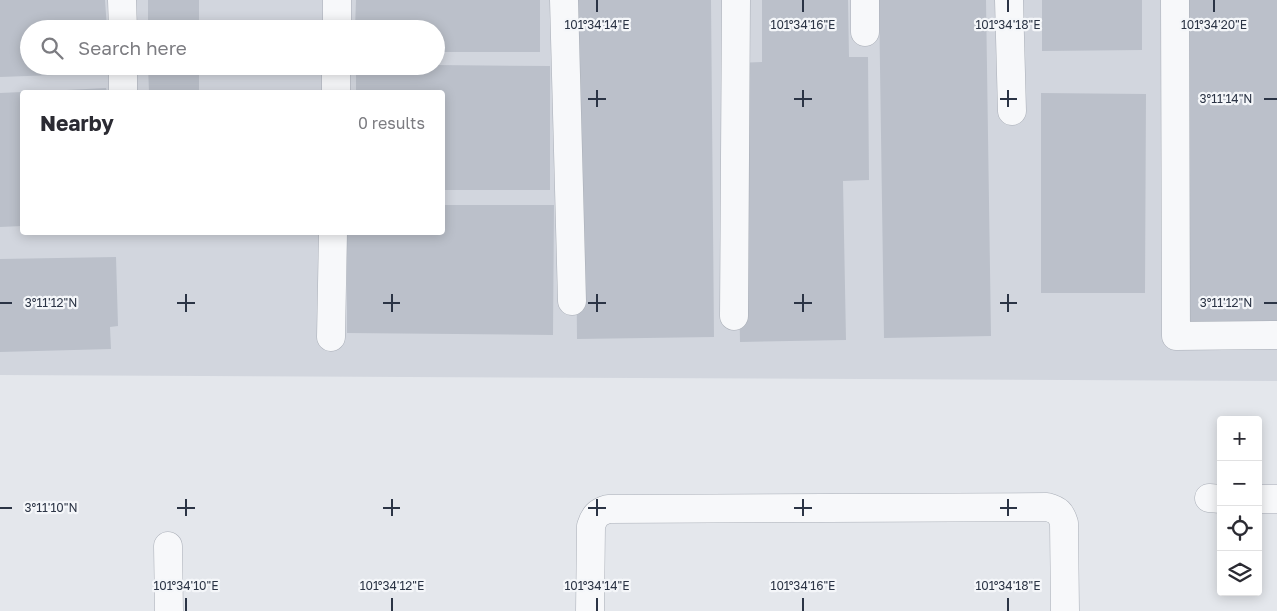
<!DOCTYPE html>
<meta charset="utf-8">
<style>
:root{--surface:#fff;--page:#f2f2f3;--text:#2b2b33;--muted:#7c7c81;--line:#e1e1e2}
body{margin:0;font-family:"Golos Text",sans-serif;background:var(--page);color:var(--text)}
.controls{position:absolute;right:15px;bottom:15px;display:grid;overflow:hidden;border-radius:5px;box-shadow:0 2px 12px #0003}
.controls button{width:45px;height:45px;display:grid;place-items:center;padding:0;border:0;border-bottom:1px solid var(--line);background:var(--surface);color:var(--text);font:25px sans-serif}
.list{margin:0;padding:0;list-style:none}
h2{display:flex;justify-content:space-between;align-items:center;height:65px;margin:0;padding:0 20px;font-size:21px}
h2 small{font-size:16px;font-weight:400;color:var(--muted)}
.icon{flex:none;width:28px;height:28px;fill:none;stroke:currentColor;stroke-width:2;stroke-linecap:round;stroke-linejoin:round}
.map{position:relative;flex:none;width:1277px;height:611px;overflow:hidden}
.search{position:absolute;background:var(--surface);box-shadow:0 2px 12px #0003;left:20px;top:20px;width:425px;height:55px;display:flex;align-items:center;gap:12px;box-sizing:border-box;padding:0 18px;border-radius:28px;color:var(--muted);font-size:19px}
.panel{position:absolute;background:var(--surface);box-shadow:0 2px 12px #0003;left:20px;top:90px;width:425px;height:145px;border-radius:5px}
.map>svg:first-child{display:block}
.built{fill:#d2d6de;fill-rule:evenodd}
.building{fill:#bbc0ca}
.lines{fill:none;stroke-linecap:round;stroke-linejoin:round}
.minor-casing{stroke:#a9aeb7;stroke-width:29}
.minor{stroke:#f7f8fa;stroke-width:28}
.ticks{fill:none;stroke:#2b3445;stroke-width:2}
.ticks-label{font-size:12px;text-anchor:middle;fill:#2b3445;stroke:#f4f6f9;stroke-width:4.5;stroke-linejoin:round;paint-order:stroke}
</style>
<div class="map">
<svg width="1277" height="611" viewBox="0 0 1277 611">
<rect width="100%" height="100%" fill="#e4e7ec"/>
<path class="built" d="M0,0H1277V381L0,375ZM29,29H436V66H29ZM22,92H442V232H22Z"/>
<path class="building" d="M0,0H105L107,29H29V66H108L109,73L0,77Z
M148,0H199V29H148Z
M356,0H540V52H436V29H355Z
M574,0H711L714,337L577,339Z
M762,0H848L849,57H868L869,180L843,181L846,340L740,342L736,63L762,62Z
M879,0H986L991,336L884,338Z
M1042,0H1142V50L1042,51Z
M1185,0H1277V328H1186Z
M436,65L550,66V190H442V92H356V66H436Z
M148,66H199V92H149Z
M106,88L107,92H47V91Z
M22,92V226L0,227V93Z
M1041,93L1146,94L1145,293H1041Z
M442,205H554L553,335L347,333V232H442Z
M116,257L118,326L110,327L111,349L0,352V259Z"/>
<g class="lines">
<g class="minor-casing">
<path id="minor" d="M122,0L123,29
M564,0L572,301
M1009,0L1012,111
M1175,0L1176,336L1277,335
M337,29V0
M865,32V0
M123,66V92
M336,92V66
M734,316L736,0
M331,337L333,232
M1209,498L1221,499
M1258,499H1277
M168,546L169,611
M590,611L591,526C594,516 598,512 608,509L1047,507C1058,510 1061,513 1064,523L1065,611"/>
</g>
<use href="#minor" class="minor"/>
</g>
<path class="ticks" d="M597,0V12M803,0V12M1008,0V12M1214,0V12M597,90V107M803,90V107M1008,90V107M588,99H606M794,99H812M1000,99H1017M1264,99H1277M186,294V312M392,294V312M597,294V312M803,294V312M1008,294V312M0,303H12M177,303H195M383,303H400M588,303H606M794,303H812M1000,303H1017M1264,303H1277M186,499V516M392,499V516M597,499V516M803,499V516M1008,499V516M0,508H12M177,508H195M383,508H400M588,508H606M794,508H812M1000,508H1017M186,598V611M392,598V611M597,598V611M803,598V611M1008,598V611"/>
<g class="ticks-label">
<text x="597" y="29">101°34'14"E</text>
<text x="803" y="29">101°34'16"E</text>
<text x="1008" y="29">101°34'18"E</text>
<text x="1214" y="29">101°34'20"E</text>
<text x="1226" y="103">3°11'14"N</text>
<text x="51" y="307">3°11'12"N</text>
<text x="1226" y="307">3°11'12"N</text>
<text x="51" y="512">3°11'10"N</text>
<text x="186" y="590">101°34'10"E</text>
<text x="392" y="590">101°34'12"E</text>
<text x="597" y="590">101°34'14"E</text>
<text x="803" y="590">101°34'16"E</text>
<text x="1008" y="590">101°34'18"E</text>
</g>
</svg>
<div class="controls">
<button>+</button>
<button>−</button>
<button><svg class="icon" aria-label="locate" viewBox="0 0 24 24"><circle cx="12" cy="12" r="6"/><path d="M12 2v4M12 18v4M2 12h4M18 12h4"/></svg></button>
<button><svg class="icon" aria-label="layers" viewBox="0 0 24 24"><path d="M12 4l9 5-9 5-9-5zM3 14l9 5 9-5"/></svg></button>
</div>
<div class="search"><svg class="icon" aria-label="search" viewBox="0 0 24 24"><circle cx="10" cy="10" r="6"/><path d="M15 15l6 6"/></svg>Search here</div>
<section class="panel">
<h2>Nearby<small>0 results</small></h2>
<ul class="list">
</ul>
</section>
</div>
